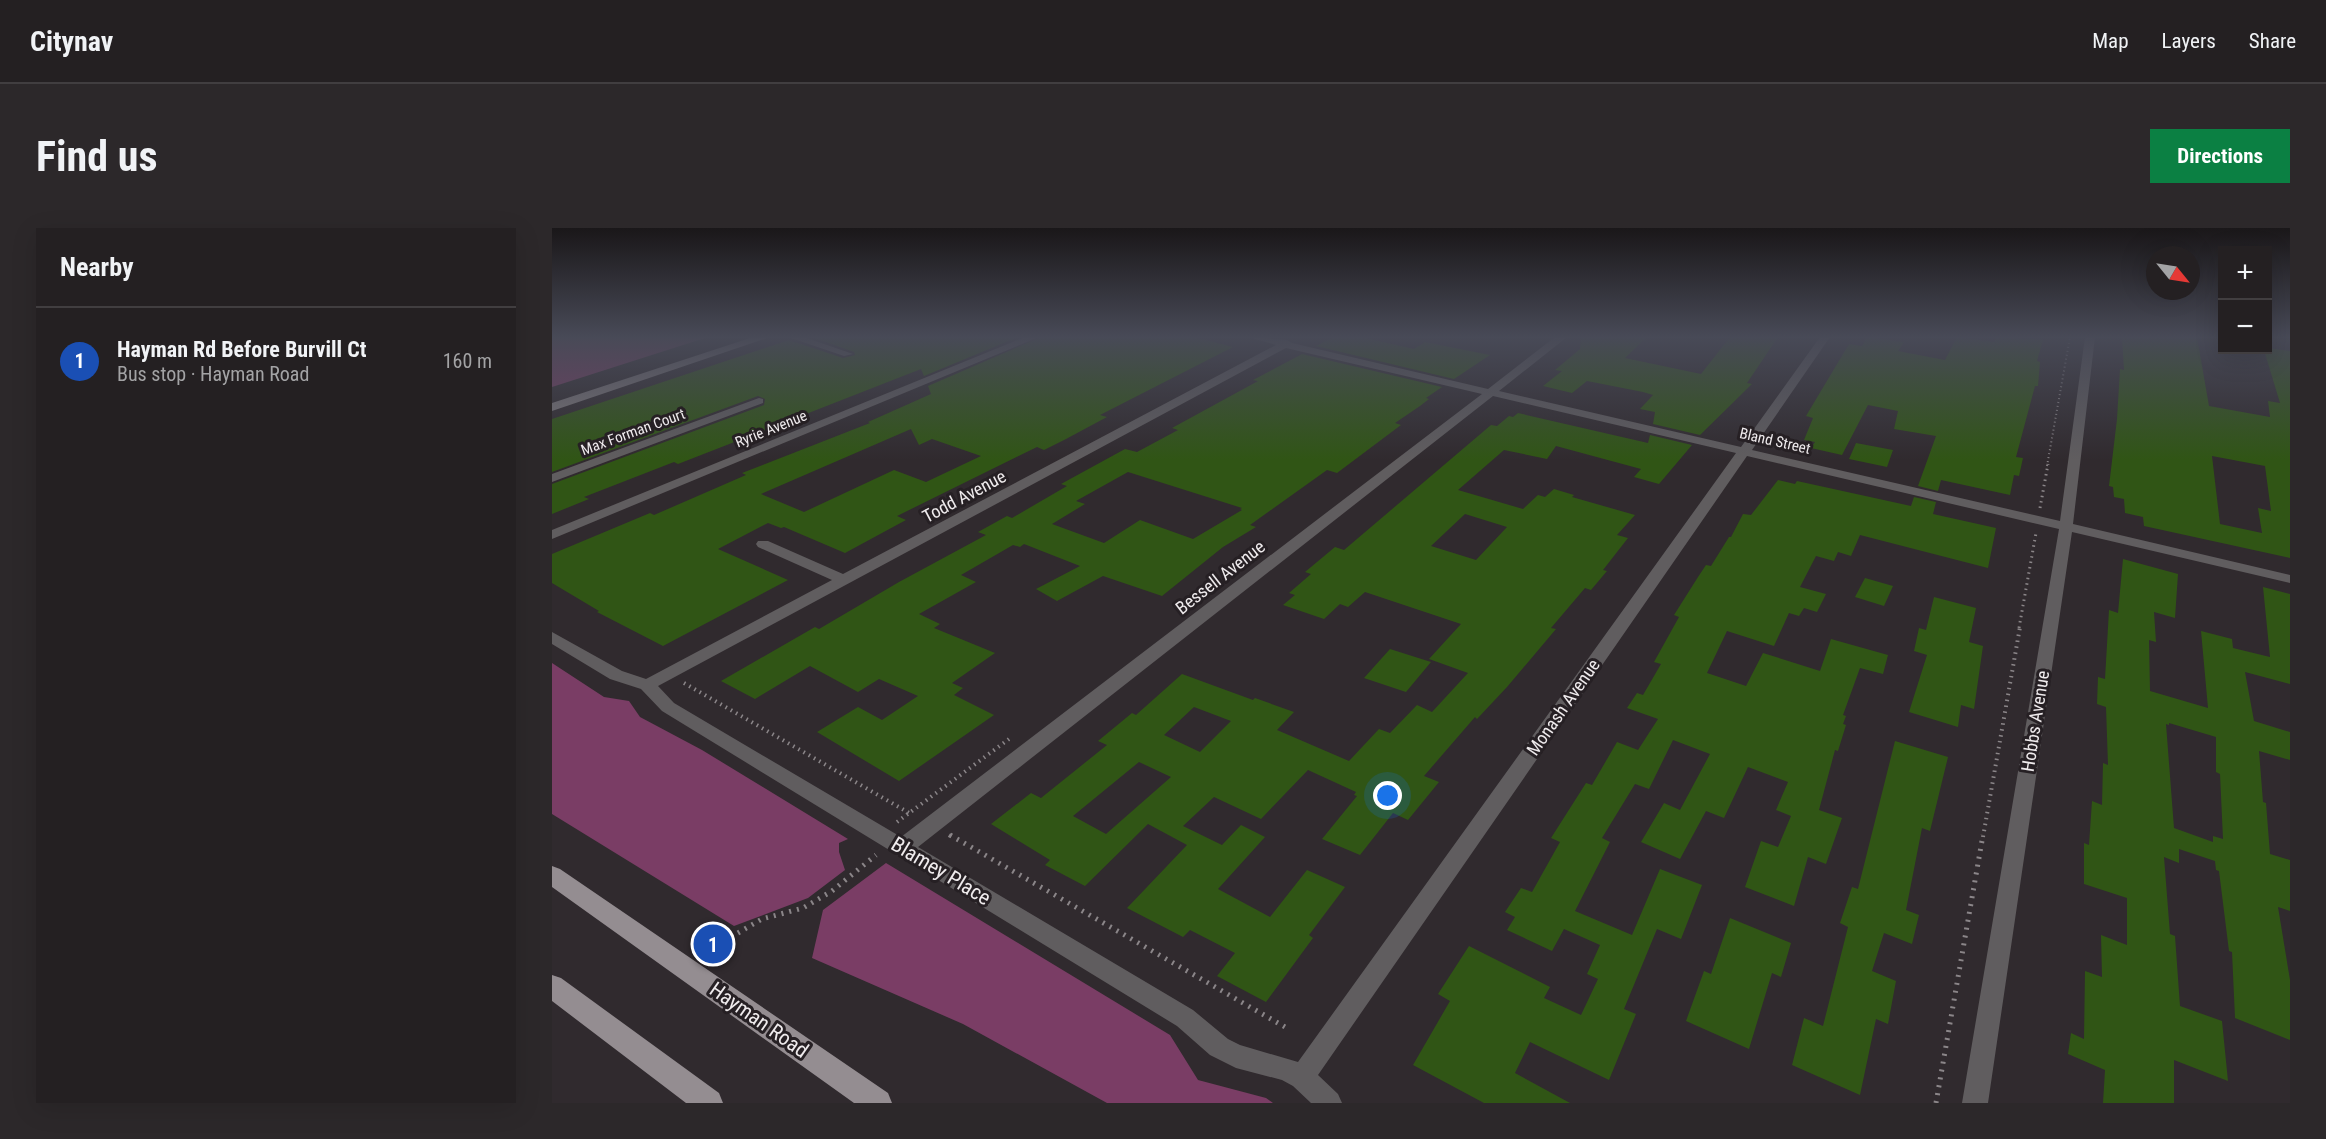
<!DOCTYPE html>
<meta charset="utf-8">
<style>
:root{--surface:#242022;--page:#2c282a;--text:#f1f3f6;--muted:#a3a3a5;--line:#413e40;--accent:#0b8043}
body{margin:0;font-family:"Roboto Condensed",sans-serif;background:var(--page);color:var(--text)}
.controls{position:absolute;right:18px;top:18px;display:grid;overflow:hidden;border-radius:0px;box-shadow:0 6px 24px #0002}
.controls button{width:54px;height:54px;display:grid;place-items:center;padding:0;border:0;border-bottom:2px solid var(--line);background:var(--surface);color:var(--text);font:30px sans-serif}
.compass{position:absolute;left:1594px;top:18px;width:54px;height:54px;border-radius:50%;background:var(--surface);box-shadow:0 6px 24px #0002;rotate:120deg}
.you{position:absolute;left:836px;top:568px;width:21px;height:21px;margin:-15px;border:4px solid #fff;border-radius:50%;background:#1a73e8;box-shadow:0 0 0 9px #1a73e833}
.badge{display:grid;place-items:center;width:39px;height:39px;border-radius:50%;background:var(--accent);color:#fff;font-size:20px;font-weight:700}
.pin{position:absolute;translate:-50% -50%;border:3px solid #fff;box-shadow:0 2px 6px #0006}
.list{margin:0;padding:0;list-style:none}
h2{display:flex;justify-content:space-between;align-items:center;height:78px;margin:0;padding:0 24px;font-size:26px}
h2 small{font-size:20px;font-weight:400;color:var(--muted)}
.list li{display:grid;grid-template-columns:39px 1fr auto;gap:18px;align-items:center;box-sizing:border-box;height:108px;padding:0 24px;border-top:2px solid var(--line)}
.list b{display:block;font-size:22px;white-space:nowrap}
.list p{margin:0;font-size:20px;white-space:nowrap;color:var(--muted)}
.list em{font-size:20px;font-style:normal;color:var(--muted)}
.map{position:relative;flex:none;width:1738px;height:875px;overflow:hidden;border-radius:0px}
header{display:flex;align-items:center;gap:36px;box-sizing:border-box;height:84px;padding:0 30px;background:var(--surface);border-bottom:2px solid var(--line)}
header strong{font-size:28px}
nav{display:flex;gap:33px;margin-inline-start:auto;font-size:21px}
.intro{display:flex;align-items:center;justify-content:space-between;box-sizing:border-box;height:144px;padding:0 36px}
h1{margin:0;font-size:42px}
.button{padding:15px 27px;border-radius:0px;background:var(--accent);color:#fff;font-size:21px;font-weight:700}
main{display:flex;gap:36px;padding:0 36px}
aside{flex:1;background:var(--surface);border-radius:0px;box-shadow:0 6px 24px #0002}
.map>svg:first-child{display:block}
.green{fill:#7a3d65}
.building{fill:#305515;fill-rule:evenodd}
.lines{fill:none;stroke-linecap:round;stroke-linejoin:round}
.path-far3{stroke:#8b8689;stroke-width:2;stroke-dasharray:1 3;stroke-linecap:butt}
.path-far2{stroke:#8b8689;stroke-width:3;stroke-dasharray:1.5 4;stroke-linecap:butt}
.path-far1{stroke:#8b8689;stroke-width:4;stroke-dasharray:1.5 4.5;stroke-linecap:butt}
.path{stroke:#8b8689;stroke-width:5;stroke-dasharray:2 6;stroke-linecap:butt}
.street{fill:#605d5f;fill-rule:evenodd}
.secondary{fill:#7d787b;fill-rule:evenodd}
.primary{fill:#948d91;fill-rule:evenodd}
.labels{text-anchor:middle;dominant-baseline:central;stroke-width:6;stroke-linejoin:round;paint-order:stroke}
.far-street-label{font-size:15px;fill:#efebed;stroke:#262024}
.street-label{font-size:18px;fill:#efebed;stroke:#262024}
.near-street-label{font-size:21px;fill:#efebed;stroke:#262024}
</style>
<header>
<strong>Citynav</strong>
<nav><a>Map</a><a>Layers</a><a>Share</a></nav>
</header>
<div class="intro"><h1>Find us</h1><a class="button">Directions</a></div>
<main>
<aside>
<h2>Nearby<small></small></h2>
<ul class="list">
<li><span class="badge" style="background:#1a4fb4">1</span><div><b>Hayman Rd Before Burvill Ct</b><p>Bus stop · Hayman Road</p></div><em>160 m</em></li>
</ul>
</aside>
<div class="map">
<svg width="1738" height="875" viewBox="0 0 1738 875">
<rect width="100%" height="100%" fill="#302a2e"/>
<path class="green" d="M0,109H156L0,159Z
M0,435L52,469L77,473L88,489L150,522L296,611L287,615V624L293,642L256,670L182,698L0,586Z
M334,635L618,807L646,852L714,870L721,875H555L411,796L260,730L271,682Z"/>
<path class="building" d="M260,109H466L372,148L369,141L126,236L122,234L32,269L37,271L0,286V256L212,177L213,171L206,168L0,244V191L237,112L291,130L303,127L302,124Z
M489,109H643L681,119L548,187L555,189L514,211L492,222L485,219L345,288L354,292L293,325L232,299L229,300L216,295L166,321L236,352L111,418L45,384L47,383L0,355V326L98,285L102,287L194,247L190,245L318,195L316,194L379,166L376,158ZM359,201L367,217L380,211L429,228L374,254L342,242L252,284L209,266Z
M781,109H809L862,121L873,114L938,127L902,151L764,118Z
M1029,109H1095L1073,130L1149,146L1178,109H1226L1195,155L1200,156L1148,207L1101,196L1103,184L1088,181L1101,167L1091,164L1035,153L1020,165L991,158L1010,143L1003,142L1028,121Z
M1315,109L1352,114L1346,123L1393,132L1405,109L1442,114L1444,109L1491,112L1485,133L1488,134L1486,158H1483L1464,229L1471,230L1467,248L1462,247L1458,267L1389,252L1386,263L1366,258L1384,208L1342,201L1346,183L1316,177L1290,227L1259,220L1263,214L1252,212L1261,190L1254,188L1297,116L1310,118Z
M1570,109H1645L1657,178L1718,189L1716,173L1728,175L1712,122L1716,120L1738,123V330L1592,298L1591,289L1573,285L1572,271L1562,269L1561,259L1557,258L1565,191L1568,141L1572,142ZM1660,228L1713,238L1719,283L1706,280L1710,305L1668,296Z
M750,126L890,159L874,170L877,171L868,178L843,195L849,197L785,245L775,242L698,297L704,299L671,319L610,368L551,348L505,373L484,361L528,338L472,316L468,319L461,317L409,347L424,354L367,386L388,396L382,400L443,425L400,455L411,460L402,467L442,487L347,553L265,504L306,479L330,492L366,468L327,451L306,464L258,438L203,471L169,453L263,399L267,401L347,354L434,307L426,304L455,288L460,290L515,258L509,256L573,221L585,224L626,202L620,200L706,153L701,152ZM576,244L690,280L688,281L690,282L641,311L588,292L552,315L500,296L533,276L524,273Z
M966,185L1096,215L1098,207L1140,217L1107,256L1082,249L1089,241L1004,218L995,231L952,222L906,262L971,281L986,267L993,269L1002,261L1022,267L1020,269L1083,287L1065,307L1076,310L1051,342L1055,343L1039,362L1033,360L999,400L1004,401L955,459L925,491L923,489L872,548L887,554L856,592L841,585L808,627L770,611L805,568L802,567L804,564L756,542L709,591L662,569L631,598L670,617L689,597L713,609L666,661L718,689L755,642L793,659L757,707L761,710L714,774L665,748L683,725L638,702L631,709L575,680L635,617L596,596L533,658L493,637L498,632L439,596L479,565L489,570L555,517L546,513L580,485L584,487L630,446L701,472L703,470L742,484L725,502L797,533L827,501L838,505L865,477L880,484L916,445L877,431L909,396L813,364L796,379L788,376L772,391L731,377L743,367L737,365L759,346L753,344L783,319L792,322L939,197L945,198L957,188L961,189ZM913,286L955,299L924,332L879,318ZM642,479L679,493L648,524L612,507ZM587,534L619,549L554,606L521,588Z
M1304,215L1341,222L1335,239L1297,231Z
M1226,252L1243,256L1245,253L1359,278L1362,269L1384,274L1381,286L1444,300L1436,340L1308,307L1299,328L1286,324L1282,333L1264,328L1248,359L1274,366L1265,384L1252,380L1247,388L1237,385L1222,418L1175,403L1155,445L1194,458L1211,425L1268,443L1279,411L1336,427L1331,446L1308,440L1291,487L1294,488L1291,496L1294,497L1286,523L1283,522L1267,582L1290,590L1274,636L1256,629L1242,678L1193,659L1209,613L1226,619L1239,588L1224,582L1236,554L1196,539L1172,590L1154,583L1128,631L1089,614L1112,575L1128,582L1158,526L1121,512L1097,561L1083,556L1050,610L1058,614L1023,683L1080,707L1108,641L1150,657L1129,711L1105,701L1072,781L1084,786L1057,852L978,814L963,845L1018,875H932L861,837L898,773L886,766L917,718L998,759L992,770L1029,787L1046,751L1035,746L1048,717L1012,701L1000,723L955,702L963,689L953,684L969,660L980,664L1008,614L999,610L1034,555L1040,557L1065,514L1086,522L1106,491L1075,480L1085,465L1091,467L1109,436L1102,434L1127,389L1122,387L1146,349L1154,337L1159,338L1177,309H1179L1191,286L1199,287Z
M1571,331L1626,346L1623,390L1602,384L1604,414L1597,412L1598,463L1656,480L1649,403L1680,411L1681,420L1718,429L1711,359L1738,366V456L1693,444L1702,493L1738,504V532L1707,523L1711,574L1714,575L1718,626L1738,632V683L1726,679L1738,752V812L1683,790L1680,724L1677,723L1667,643L1664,642L1663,633L1627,621V635L1612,629L1618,706L1623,708L1628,778L1670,793L1676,853L1622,832V875H1551L1553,842L1516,826L1519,805L1532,811L1533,743L1550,749L1549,707L1575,717V670L1532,656V615L1537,617L1540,573L1550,577L1551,535L1556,537L1554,479L1545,476L1546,449L1553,451L1557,382L1566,385ZM1617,495L1664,509V544L1668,546L1671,611L1661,608V614L1622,600L1614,496L1617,497Z
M1313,350L1341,358L1332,378L1303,369Z
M1382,369L1424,380L1417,414L1431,418L1422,481L1409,477L1406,499L1357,484L1375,427L1362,423L1367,400L1374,402Z
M838,421L879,434L854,464L812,450Z
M1343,513L1396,529L1378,603L1370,600L1354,682L1367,687L1360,716L1332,705L1320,743L1344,753L1336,796L1324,791L1308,867L1240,837L1252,790L1271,798L1296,699L1288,695L1300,659L1306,661Z
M1178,690L1239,715L1229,749L1220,745L1197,821L1134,793L1152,743L1159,746Z"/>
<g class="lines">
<path class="path-far3" d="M1495,238L1518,109"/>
<path class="path-far2" d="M1488,280L1496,236
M1467,400L1484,305"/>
<path class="path-far1" d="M132,455L359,586
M345,594L457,511
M397,607L400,609
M1431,609L1468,399"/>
<path class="path" d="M398,607L733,799
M179,709L210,691L251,680L280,663L324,627
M1384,875L1431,607"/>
<path class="street" d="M236,109H252L301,126L292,128Z
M473,109H487L0,311V302Z
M696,109L735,112L740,115L936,161L1003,109H1015L947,163L1189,219L1268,109H1278L1200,222L1508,293L1533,109H1543L1521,296L1738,347V355L1520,304L1436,875H1410L1507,301L1195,228L766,847L786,866L790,875H759L741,858L730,852L684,840L658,827L625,798L110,483L89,461L58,451L0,416V404L70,443L94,451L280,352L206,319L204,316L206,313H216L291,346L724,117ZM734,120L930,166L349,609L122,475L106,458ZM941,168L1184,225L746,834L688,817L676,811L641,782L366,619Z
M207,170L211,171V175L0,254V246Z"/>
<path class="secondary" d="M201,109H218L0,183V175Z"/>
<path class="primary" d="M0,638L8,641L336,865L340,875H302L0,659Z
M0,747L9,750L167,865L171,875H134L0,773Z"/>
</g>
<linearGradient id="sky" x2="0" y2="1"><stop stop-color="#1a1719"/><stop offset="0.47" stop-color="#484a57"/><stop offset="1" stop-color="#484a57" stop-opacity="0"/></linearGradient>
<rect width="1738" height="232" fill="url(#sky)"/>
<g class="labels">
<g class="far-street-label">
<text transform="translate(219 201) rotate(-22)">Ryrie Avenue</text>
<text transform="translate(81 204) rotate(-20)">Max Forman Court</text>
<text transform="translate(1223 213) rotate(13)">Bland Street</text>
</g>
<g class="street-label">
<text transform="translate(412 268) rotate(-28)">Todd Avenue</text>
<text transform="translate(668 349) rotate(-38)">Bessell Avenue</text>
<text transform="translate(1011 479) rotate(-55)">Monash Avenue</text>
<text transform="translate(1483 493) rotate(-81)">Hobbs Avenue</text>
</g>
<g class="near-street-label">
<text transform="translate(389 643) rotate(31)">Blamey Place</text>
<text transform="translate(207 792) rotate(35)">Hayman Road</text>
</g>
</g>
</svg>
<div class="controls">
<button>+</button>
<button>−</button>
</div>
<svg class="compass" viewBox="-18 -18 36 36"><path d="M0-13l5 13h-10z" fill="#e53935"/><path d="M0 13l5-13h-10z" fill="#a3a3a5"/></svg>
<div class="you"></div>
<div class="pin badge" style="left:161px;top:716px;background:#1a4fb4">1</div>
</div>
</main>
